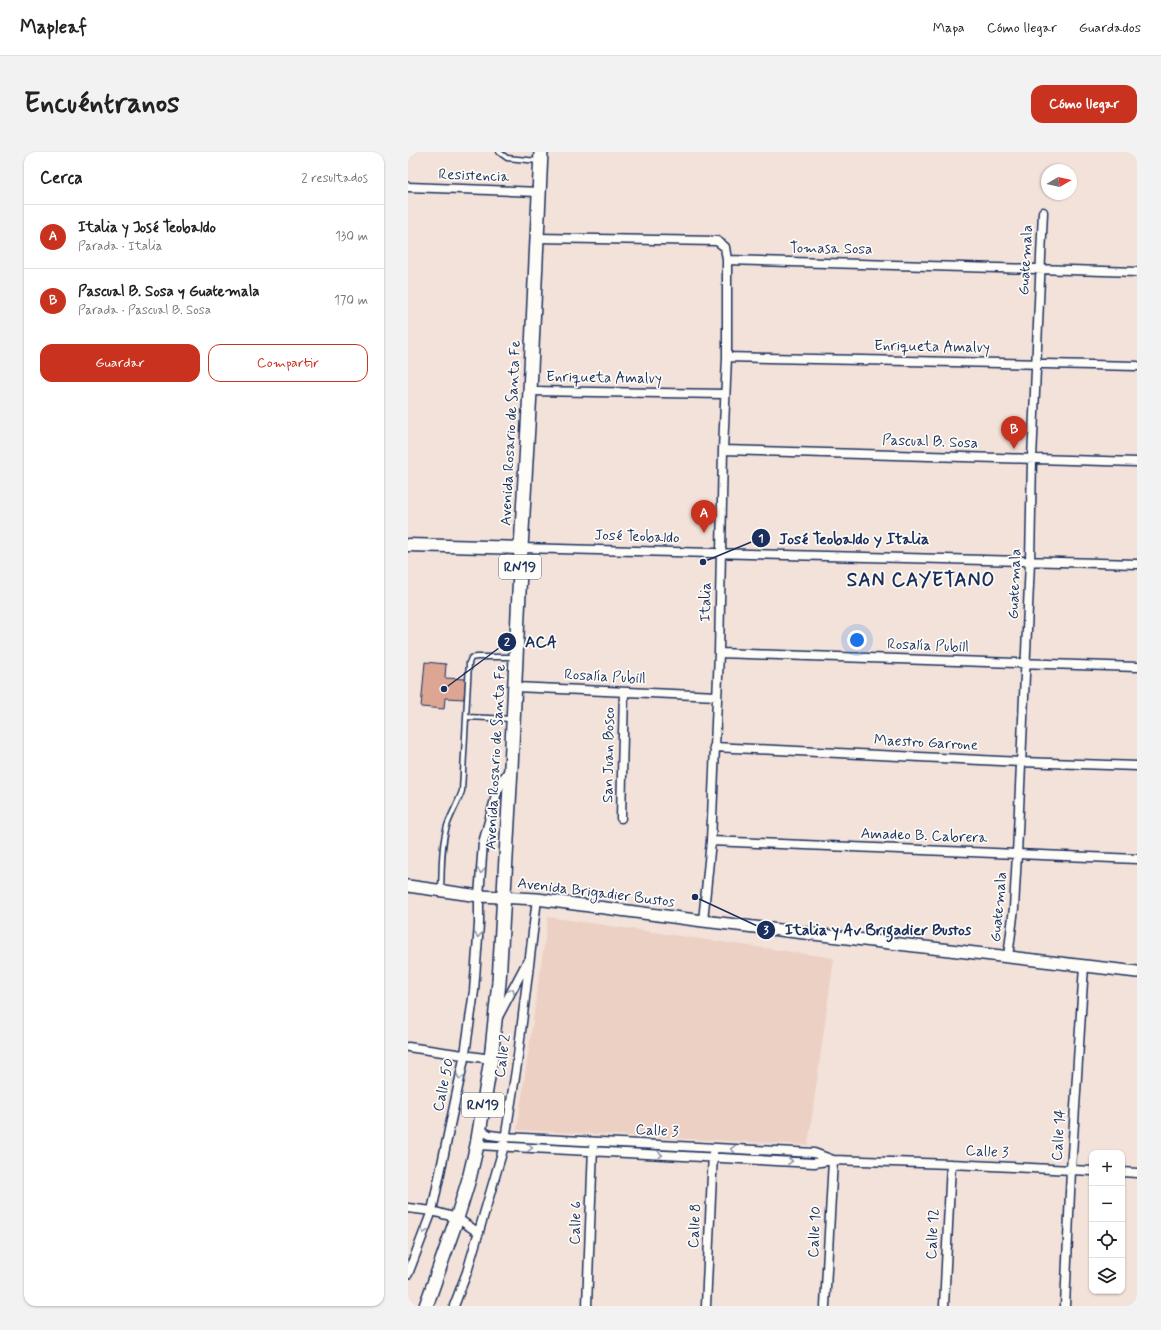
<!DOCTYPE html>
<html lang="es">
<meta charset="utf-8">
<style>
:root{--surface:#fff;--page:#f2f2f2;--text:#222;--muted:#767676;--line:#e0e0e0;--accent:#c8321e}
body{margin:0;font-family:Mynerve,sans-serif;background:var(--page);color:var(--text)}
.controls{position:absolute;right:12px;bottom:12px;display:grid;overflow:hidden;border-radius:8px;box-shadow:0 1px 3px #0004}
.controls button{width:36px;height:36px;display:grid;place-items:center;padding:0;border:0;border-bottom:1px solid var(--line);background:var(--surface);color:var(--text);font:20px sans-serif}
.compass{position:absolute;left:633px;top:12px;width:36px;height:36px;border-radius:50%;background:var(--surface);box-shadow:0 1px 3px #0004;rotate:81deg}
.you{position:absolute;left:449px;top:488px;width:14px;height:14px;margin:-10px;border:3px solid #fff;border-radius:50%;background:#1a73e8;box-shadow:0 0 0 6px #1a73e833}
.badge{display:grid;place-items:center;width:26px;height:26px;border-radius:50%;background:var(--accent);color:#fff;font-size:13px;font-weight:700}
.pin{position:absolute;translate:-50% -33px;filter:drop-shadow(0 1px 2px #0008)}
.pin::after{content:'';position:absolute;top:21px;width:14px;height:12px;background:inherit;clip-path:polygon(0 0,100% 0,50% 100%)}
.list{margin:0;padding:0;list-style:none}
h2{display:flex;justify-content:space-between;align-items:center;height:52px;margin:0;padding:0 16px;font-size:17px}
h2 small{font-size:13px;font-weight:400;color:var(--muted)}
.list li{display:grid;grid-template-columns:26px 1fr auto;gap:12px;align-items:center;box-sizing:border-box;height:64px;padding:0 16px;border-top:1px solid var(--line)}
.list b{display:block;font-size:15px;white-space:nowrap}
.list p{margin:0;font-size:13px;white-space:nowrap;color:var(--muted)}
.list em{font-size:13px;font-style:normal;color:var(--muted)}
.actions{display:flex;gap:8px;padding:12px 16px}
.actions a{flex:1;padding:9px 0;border:1px solid var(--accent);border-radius:12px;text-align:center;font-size:14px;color:var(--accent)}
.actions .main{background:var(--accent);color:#fff}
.icon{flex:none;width:22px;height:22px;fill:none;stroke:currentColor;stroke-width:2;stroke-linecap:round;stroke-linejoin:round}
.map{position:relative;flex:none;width:729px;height:1154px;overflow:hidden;border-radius:12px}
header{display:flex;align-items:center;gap:24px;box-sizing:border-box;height:56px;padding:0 20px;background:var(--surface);border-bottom:1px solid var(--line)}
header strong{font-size:19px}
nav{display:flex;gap:22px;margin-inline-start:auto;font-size:14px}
.intro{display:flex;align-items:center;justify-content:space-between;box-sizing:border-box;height:96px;padding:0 24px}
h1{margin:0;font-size:28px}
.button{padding:10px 18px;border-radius:12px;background:var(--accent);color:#fff;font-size:14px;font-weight:700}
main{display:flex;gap:24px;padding:0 24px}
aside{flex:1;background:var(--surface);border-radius:12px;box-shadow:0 1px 3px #0004}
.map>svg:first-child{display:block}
.built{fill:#ecd0c4}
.building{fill:#dca693;stroke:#1b2f5e}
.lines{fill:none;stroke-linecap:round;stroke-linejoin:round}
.service-casing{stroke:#1b2f5e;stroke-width:7}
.minor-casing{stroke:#1b2f5e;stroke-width:11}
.tertiary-casing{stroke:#1b2f5e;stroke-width:14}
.secondary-casing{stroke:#1b2f5e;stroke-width:15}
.primary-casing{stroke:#1b2f5e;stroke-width:16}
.service{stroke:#fdfcf7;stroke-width:4}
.minor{stroke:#fdfcf7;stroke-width:8}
.tertiary{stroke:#fdfcf7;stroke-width:11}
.secondary{stroke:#fdfcf7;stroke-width:12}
.primary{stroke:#fdfcf7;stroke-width:13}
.oneway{stroke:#8c96aa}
.labels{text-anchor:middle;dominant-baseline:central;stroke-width:3.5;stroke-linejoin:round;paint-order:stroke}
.shield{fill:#fdfcf7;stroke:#5f6c8c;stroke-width:1}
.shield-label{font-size:14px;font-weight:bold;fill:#1b2f5e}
.street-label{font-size:15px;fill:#1b2f5e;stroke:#fdfcf7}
.district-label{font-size:19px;font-weight:bold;letter-spacing:1px;fill:#1b2f5e;stroke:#fdfcf7}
.leader{fill:none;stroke:#1b2f5e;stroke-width:1.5}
.callout-dot{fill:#1b2f5e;stroke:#fdfcf7;stroke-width:1.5}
.mark-label{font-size:12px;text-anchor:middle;font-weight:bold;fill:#fff}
.callout-label{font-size:16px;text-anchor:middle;font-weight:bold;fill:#1b2f5e;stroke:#fdfcf7;stroke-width:3.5;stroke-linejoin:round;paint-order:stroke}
</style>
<header>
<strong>Mapleaf</strong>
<nav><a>Mapa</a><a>Cómo llegar</a><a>Guardados</a></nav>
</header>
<div class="intro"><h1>Encuéntranos</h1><a class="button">Cómo llegar</a></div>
<main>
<aside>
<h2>Cerca<small>2 resultados</small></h2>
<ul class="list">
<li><span class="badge">A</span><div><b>Italia y José Teobaldo</b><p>Parada · Italia</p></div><em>130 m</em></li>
<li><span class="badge">B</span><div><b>Pascual B. Sosa y Guatemala</b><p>Parada · Pascual B. Sosa</p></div><em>170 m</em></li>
</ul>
<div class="actions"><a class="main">Guardar</a><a>Compartir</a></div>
</aside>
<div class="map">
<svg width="729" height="1154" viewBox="0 0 729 1154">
<rect width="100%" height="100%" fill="#f3e2d9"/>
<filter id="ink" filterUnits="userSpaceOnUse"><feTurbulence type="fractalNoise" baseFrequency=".025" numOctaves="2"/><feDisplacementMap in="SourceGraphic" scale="8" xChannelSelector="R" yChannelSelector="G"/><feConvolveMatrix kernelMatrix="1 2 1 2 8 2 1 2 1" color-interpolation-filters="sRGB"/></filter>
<g filter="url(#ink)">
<path class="built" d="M140,765L426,806L400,993L109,978Z"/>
<path class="building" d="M17,510L38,512L37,526L58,527L56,547L37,546L36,557L13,555Z"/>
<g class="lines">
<g class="service-casing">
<path id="service" d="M91,0L99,6L130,9
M58,565L104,567
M33,738C34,717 33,694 39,674C43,662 50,651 54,639L61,511L63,506L69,505H106"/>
</g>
<g class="minor-casing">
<path id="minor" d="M0,35L131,40
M129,86L309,89L317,95L319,108L729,120
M319,205L729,214
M122,239L317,242
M315,298L729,310
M113,396L729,412
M311,501L729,515
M107,535L309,544
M306,595L613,610L729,614
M213,666L216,540
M303,689L729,707
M295,769L303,689L311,501L315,298L319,205V108
M600,805L606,756L609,702L622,410L624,307L635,60
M90,865L119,810
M0,895L83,907
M69,993L406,1011L425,1008L406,1001L97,985L82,983L72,978
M714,1020L729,1021
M0,1056L24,1059L49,1066L71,1081
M0,1122L24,1059L57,902L66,839L71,772V744L75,691L89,640L95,627L102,617
M46,1154L59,1120L96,994L109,912L129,747
M179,1154L185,995
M298,1154L305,1001
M417,1154L425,1008L543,1012L684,1019
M536,1154L543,1012
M657,1154L663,1018L676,814"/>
</g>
<g class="tertiary-casing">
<path id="tertiary" d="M0,734L71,744L129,747L295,769L729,820"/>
</g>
<g class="secondary-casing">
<path id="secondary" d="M0,393L113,396"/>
</g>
<g class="primary-casing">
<path id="primary" d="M18,1154L49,1066L61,1027L69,993L83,907L91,830L103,616L113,396L122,239L133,0"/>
</g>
<use href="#service" class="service"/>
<use href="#minor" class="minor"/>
<use href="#tertiary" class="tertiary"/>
<use href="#secondary" class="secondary"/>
<use href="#primary" class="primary"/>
</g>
<defs><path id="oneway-chevron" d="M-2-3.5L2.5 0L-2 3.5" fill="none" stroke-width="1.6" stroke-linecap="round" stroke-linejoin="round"/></defs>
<g class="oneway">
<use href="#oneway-chevron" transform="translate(73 719) rotate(94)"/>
<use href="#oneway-chevron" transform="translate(70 783) rotate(94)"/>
<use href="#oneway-chevron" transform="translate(104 839) rotate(-62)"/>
<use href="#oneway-chevron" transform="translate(52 925) rotate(102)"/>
<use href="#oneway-chevron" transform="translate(122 996) rotate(3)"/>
<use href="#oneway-chevron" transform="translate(325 997) rotate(-177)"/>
<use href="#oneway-chevron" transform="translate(252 1003) rotate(3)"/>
<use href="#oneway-chevron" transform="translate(382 1009) rotate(3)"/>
<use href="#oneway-chevron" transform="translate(16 1079) rotate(111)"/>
</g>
</g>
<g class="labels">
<g class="shield">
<rect x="91" y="403" width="42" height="24" rx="3"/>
<rect x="54" y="941" width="42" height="24" rx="3"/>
</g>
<g class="shield-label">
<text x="112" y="415">RN19</text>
<text x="75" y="953">RN19</text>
</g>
<g class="street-label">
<text transform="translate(66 24) rotate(2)">Resistencia</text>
<text transform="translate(423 97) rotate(1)">Tomasa Sosa</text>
<text transform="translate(618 108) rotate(-87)">Guatemala</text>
<text transform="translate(524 195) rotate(1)">Enriqueta Amalvy</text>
<text transform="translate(196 226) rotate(1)">Enriqueta Amalvy</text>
<text transform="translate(103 281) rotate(-87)">Avenida Rosario de Santa Fe</text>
<text transform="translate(522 290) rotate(2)">Pascual B. Sosa</text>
<text transform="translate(229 385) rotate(2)">José Teobaldo</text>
<text transform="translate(607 432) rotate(-88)">Guatemala</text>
<text transform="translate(298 450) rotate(-89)">Italia</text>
<text transform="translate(520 494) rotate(2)">Rosalía Pubill</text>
<text transform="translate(197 525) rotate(3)">Rosalía Pubill</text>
<text transform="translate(518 591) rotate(3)">Maestro Garrone</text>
<text transform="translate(201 603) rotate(-89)">San Juan Bosco</text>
<text transform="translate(88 605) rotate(-87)">Avenida Rosario de Santa Fe</text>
<text transform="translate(516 684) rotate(2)">Amadeo B. Cabrera</text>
<text transform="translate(188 741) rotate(7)">Avenida Brigadier Bustos</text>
<text transform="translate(591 755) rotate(-85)">Guatemala</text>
<text transform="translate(95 904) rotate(-82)">Calle 2</text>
<text transform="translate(36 933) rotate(-78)">Calle 50</text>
<text transform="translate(249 979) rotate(3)">Calle 3</text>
<text transform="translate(651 983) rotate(-86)">Calle 14</text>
<text transform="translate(579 1000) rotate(3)">Calle 3</text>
<text transform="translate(168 1071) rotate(-88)">Calle 6</text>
<text transform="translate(287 1074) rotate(-87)">Calle 8</text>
<text transform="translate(407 1080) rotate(-87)">Calle 10</text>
<text transform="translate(525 1082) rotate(-87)">Calle 12</text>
</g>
<g class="district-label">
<text x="513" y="428">SAN CAYETANO</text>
</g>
</g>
<path class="leader" d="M295 410L353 386M36 537L99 490M287 745L358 778"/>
<g class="callout-dot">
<circle cx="295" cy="410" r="4"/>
<circle cx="36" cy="537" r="4"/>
<circle cx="287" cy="745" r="4"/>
<circle cx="353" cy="386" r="10"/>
<circle cx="99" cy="490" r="10"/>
<circle cx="358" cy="778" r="10"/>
</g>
<g class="mark-label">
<text x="353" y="390">1</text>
<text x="99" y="494">2</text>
<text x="358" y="782">3</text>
</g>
<g class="callout-label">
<text x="446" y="392">José Teobaldo y Italia</text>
<text x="133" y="495">ACA</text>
<text x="470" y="783">Italia y Av Brigadier Bustos</text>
</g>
</svg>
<div class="controls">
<button>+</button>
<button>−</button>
<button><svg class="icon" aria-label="locate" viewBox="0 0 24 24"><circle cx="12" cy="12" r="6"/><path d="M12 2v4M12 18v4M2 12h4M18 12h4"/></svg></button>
<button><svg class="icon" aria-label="layers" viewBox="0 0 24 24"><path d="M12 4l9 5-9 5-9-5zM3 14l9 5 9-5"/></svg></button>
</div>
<svg class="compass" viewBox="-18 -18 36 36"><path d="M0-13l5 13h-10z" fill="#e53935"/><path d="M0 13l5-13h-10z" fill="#767676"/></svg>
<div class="you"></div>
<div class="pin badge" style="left:296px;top:381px">A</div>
<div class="pin badge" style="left:606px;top:297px">B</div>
</div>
</main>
